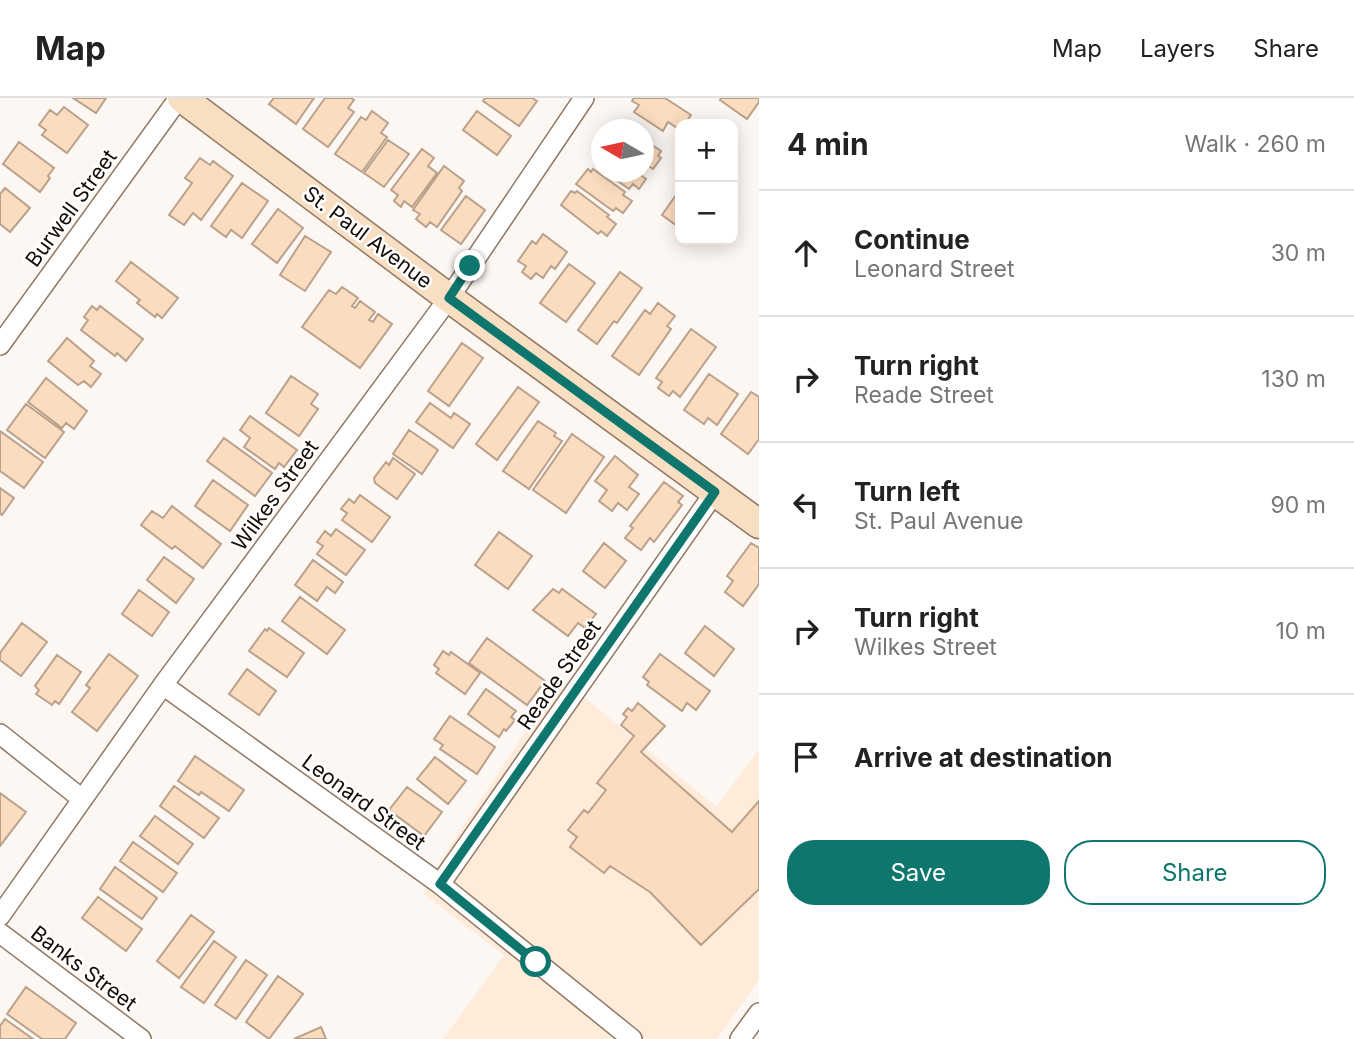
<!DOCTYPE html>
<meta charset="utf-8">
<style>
:root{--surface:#fff;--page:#f6f6f6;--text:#222;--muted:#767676;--line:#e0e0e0;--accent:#0f766e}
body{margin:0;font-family:Inter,sans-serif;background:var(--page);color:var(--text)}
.controls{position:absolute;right:21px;top:21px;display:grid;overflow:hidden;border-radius:14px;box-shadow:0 4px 18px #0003}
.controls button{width:63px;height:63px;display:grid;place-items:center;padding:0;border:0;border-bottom:2px solid var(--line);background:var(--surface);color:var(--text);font:35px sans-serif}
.compass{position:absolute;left:591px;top:21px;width:63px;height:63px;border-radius:50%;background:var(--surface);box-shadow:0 4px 18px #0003;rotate:279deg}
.stop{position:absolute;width:21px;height:21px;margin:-16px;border:5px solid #0f766e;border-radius:50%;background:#fff}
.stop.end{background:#0f766e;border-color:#fff;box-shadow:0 2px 7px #0008}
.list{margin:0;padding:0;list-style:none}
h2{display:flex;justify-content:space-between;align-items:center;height:91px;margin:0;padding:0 28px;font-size:30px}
h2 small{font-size:23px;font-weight:400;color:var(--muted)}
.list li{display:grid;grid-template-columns:46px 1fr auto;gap:21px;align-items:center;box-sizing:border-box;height:126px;padding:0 28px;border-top:2px solid var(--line)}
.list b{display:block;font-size:26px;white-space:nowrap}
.list p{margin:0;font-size:23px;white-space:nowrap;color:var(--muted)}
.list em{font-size:23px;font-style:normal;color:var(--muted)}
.actions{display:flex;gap:14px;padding:21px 28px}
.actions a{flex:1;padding:16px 0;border:2px solid var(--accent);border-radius:28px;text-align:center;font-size:24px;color:var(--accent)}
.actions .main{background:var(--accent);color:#fff}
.icon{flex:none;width:38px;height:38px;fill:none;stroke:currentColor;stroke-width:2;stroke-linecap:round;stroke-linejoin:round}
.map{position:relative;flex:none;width:759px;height:941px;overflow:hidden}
header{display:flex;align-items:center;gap:42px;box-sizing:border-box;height:98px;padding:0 35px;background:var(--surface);border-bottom:2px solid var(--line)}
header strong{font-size:33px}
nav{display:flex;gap:38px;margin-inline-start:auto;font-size:24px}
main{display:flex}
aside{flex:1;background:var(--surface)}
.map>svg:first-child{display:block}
.built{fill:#feebda}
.building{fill:#fcdcbf;stroke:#b9a18b;stroke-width:2}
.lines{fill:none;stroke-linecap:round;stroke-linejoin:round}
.street-casing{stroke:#8f7864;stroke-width:22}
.secondary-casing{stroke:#8f7864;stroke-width:31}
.street{stroke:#fff;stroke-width:19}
.secondary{stroke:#f8dfc2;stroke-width:28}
.route{stroke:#0f766e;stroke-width:9}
.labels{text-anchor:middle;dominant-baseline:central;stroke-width:5;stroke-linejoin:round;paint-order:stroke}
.street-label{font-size:21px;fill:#130b05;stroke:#fff}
</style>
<header>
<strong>Map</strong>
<nav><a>Map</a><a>Layers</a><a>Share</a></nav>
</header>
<main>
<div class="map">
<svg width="759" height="941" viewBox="0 0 759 941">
<rect width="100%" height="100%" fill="#fdf7f3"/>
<path class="built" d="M561,580L716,709L759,651V882L717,941H443L504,857L424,796L443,759Z"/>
<path class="building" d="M73,0H106L96,15Z
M274,0H314L296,26L269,6Z
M325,0H351L354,2L348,10L354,14L328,49L303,31Z
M485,0H532L537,3L519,28L483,3Z
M634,0H665L691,17L685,26H680V32L668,24L663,33L634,14L639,7L632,3Z
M721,0H759V4L747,21L720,2Z
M64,9L88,27L67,55L42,37L46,32L39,27L50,12L57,17Z
M372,13L388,25L381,35L387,39L362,74L335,56L361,19L366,22Z
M477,13L511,38L497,57L463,32Z
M643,41L661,53L658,58L661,60L653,71L648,68L646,72L643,70Z
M388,42L409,56L384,89L364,75Z
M19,44L54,70L48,78L50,80L40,94L3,66Z
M422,51L434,60L428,68L437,75L412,109L404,103L401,109L394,103L398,97L391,92Z
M200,60L210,67L213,63L233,78L201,122L193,115L184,127L169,117L192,85L185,80Z
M444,68L464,83L459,90L462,93L437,129L430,124L426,129L416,121L420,116L413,112Z
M588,71L591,74L593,71L625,94L623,97L632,103L623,115L616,110L613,113L576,86Z
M605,74H639L638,75L646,81L639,91L633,86L629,91Z
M242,85L268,103L242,140L231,132L226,139L211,128Z
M5,90L30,110L10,134L0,126V96Z
M571,93L575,95L577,93L609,117L607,119L616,126L607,138L601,133L598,136L561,107Z
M676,97L680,101V130L662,117Z
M466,98L485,112L461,146L441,132Z
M278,111L303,130L277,165L252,146Z
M543,136L567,154L555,171L551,168L543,180L536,175L531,181L522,174L526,168L518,163L532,143L536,146Z
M305,138L331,154L305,193L280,177Z
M131,164L178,200L162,220L157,216L155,219L137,205L140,202L116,183Z
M569,166L595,185L566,224L540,205Z
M620,174L642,190L617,225L614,223L597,246L578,232Z
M342,189L358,200L352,208L355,210L360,203L375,214L369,222L373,224L378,216L392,226L360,270L302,229L329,192L336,196Z
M658,205L675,218L667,228L671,231L639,277L612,258L645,212L650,216Z
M92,208L97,212L100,208L143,241L126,263L117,255L115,258L81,232L88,222L84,219Z
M691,231L716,249L680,299L673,293L669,298L658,290L662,284L656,280Z
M67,240L94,263L90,268L101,276L91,289L84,283L78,287L48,263Z
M462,245L483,260L449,308L428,293Z
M709,276L738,296L717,327L708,320L704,326L684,312Z
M291,278L318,296L311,306L318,311L299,338L266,315Z
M46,280L87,313L74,331L66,325L62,330L28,304Z
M518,289L539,304L497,362L476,346Z
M751,294L759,299V341L748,356L721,336Z
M430,305L451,320L454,315L470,326L453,350L416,324Z
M26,306L64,334L45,360L7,332Z
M250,318L297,352L284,369L279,365L275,371L244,349L250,340L240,332Z
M538,323L556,335L554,338L562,343L529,391L503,373Z
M409,332L438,352L422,376L393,356Z
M0,333L43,364L24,390L0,373Z
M572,336L604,359L566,415L533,392Z
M224,340L272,375L255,398L207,363Z
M615,358L638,377L629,389L639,396L627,412L618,405L612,413L599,403L607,392L595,383Z
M393,360L415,376L397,401L375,385L374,380L386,364L389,367Z
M213,382L248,407L230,433L195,408Z
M664,384L683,398L678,404L682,407L654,444L650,440L641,452L625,440L633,430L630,428Z
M0,390L14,400L2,417L0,416Z
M360,397L390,419L372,444L342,422L347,415L341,411L349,401L354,405Z
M172,408L221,446L203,470L175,448L172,451L141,427L152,413L163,420Z
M336,431L365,452L346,477L317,456L323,448L317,444L325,433L331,438Z
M499,434L532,458L508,491L475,467Z
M604,445L626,463L605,490L583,473Z
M751,445L759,450V486L743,508L725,494L733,483L727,478Z
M164,459L194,481L176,505L147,482Z
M313,462L343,484L335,495L327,489L317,503L295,487Z
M553,491L559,495L562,491L596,516L585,530L578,525L568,538L533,512Z
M139,492L169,514L152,538L122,516Z
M300,499L345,532L327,556L282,523Z
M22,525L47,544L21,578L0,562V555Z
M705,528L734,551L714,578L685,555Z
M269,530L304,555L287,579L249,553L265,531L267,533Z
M487,540L545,583L527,607L469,565Z
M443,553L449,557L451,554L480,575L465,596L436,575L439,571L434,567Z
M109,556L138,578L97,633L72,614L90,590L86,587Z
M660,556L710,593L696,612L687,605L682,613L647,587L649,584L643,579Z
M57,557L81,574L59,606L55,603L52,607L36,596L39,592L35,588Z
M247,571L276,593L259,617L229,596Z
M486,591L516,613L511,619L515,622L506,633L504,631L499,639L468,616Z
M638,605L665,628L641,654L732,734L759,703V791L701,847L650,794L610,768L604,775L570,749L577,739L568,732L584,712L588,715L606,692L597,685L634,638L621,627L627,619L623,616L628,610L632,613Z
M450,618L495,649L477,676L440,651L443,647L434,641Z
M195,658L244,692L229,713L201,694L199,697L178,683Z
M435,659L466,683L448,706L417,681Z
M174,688L219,720L204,740L160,708Z
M407,689L442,714L424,738L389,712Z
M0,695L26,714L0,748Z
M155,718L193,746L178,766L140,738Z
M133,744L177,775L163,794L120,763Z
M115,769L157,800L142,821L100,791Z
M98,799L142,831L126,853L82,820Z
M191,817L214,834L179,880L157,863Z
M214,843L236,859L204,905L181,889Z
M246,862L267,877L236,921L215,907Z
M278,878L303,896L269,941L246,924Z
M26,889L76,925L65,941H42L7,916Z
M5,921L33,941H0V928Z
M321,929L326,941H294Z"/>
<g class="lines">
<g class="street-casing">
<path id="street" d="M0,247L179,0
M163,587L440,786L632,941
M0,636L82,701
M440,786L715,394
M0,818L163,587L449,200L584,0
M0,835L141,941
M740,941L759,915"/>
</g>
<g class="secondary-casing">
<path id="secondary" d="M182,0L449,200L759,426"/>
</g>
<use href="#street" class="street"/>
<use href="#secondary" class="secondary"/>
</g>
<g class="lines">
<path class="route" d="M470,168L449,200L715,394L440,786L536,864"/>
</g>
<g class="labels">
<g class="street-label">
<text transform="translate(71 110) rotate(-54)">Burwell Street</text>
<text transform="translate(368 139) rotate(37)">St. Paul Avenue</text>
<text transform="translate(275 397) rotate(-54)">Wilkes Street</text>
<text transform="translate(559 577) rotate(-55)">Reade Street</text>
<text transform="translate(364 704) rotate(36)">Leonard Street</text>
<text transform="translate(84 870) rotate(37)">Banks Street</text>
</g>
</g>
</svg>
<div class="controls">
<button>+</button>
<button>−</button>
</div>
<svg class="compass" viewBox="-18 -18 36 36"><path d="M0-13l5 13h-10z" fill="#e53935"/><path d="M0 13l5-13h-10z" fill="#767676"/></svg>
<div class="stop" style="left:536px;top:864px"></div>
<div class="stop end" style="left:470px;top:168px"></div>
</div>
<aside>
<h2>4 min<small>Walk · 260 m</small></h2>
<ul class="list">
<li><svg class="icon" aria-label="ahead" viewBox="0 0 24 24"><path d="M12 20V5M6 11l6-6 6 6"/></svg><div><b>Continue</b><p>Leonard Street</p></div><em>30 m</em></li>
<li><svg class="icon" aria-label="right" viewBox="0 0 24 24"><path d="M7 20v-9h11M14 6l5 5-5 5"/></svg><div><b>Turn right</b><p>Reade Street</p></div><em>130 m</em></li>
<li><svg class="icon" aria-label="left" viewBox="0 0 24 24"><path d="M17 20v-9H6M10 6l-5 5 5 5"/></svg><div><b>Turn left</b><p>St. Paul Avenue</p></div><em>90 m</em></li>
<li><svg class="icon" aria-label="right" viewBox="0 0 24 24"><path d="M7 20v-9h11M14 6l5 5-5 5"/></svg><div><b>Turn right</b><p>Wilkes Street</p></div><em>10 m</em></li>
<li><svg class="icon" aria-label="arrive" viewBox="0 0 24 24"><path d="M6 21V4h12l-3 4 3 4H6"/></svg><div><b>Arrive at destination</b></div></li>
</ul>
<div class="actions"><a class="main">Save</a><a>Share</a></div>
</aside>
</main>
